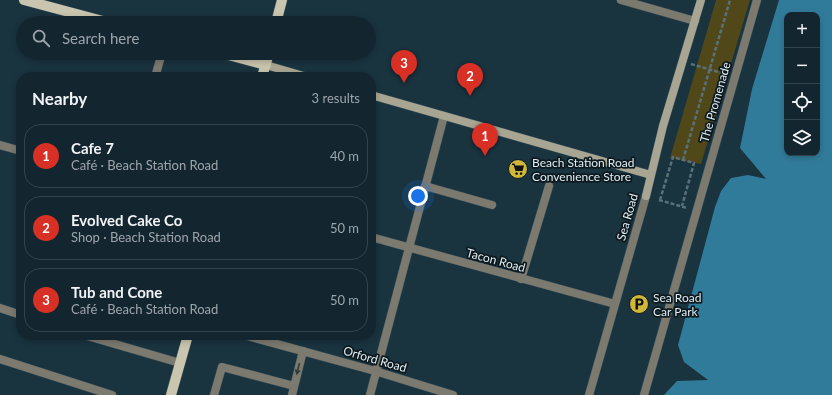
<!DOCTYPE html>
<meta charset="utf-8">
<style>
:root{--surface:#13262f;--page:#1c2e37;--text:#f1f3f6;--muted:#9da5aa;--line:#32434b;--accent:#d93025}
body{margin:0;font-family:Lato,sans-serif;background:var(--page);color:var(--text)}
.controls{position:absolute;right:12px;top:12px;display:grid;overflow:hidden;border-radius:8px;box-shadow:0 2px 6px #0003}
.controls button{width:36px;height:36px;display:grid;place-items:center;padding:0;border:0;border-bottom:1px solid var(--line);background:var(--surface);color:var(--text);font:20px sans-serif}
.you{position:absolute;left:418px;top:196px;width:14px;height:14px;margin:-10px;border:3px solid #fff;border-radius:50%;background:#1a73e8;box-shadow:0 0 0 6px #1a73e833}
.badge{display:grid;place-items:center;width:26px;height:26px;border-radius:50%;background:var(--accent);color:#fff;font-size:13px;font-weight:700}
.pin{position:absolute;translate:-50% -33px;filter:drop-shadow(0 1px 2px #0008)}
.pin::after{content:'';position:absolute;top:21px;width:14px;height:12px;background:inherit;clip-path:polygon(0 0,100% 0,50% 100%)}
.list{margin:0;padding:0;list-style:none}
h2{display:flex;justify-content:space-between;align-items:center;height:52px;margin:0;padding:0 16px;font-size:17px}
h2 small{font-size:13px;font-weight:400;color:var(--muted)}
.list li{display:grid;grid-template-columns:26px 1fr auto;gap:12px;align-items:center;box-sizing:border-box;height:64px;margin:0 8px 8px;padding:0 8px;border:1px solid var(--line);border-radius:16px}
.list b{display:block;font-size:15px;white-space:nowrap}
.list p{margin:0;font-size:13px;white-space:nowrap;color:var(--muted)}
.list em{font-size:13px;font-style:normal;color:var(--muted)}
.icon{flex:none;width:22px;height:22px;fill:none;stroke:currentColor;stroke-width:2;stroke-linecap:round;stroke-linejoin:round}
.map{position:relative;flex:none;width:832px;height:395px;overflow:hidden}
.search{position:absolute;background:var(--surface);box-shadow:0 2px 6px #0003;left:16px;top:16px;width:360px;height:44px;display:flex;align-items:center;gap:10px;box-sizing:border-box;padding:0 14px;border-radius:22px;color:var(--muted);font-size:15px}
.panel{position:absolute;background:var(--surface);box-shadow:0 2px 6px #0003;left:16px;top:72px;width:360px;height:268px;border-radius:16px}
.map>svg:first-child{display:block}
.green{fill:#514819}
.water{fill:#317b9a;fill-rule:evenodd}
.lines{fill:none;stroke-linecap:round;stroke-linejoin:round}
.lane-casing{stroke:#38515c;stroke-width:9}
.street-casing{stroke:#38515c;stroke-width:9}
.secondary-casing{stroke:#38515c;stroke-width:9}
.primary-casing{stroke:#38515c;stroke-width:11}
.path{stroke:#5a717b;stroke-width:2.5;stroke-dasharray:4 2;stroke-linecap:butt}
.lane{stroke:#7c7a6f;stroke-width:8}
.street{stroke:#7c7a6f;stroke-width:8}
.secondary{stroke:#a8a592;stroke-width:8}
.primary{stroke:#cac5ae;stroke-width:10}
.oneway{fill:#343b3a}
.labels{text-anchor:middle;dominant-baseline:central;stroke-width:3.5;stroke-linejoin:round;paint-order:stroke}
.street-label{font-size:12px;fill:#ddedf4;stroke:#0e191e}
.poi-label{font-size:12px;fill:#ddedf4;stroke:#0e191e;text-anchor:start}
</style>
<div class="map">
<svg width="832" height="395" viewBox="0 0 832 395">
<rect width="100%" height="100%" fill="#19333f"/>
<path class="green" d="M716,0H750L701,164L670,158Z"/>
<path class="water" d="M779,0H832V395H664L677,381L708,380L684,362L678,345L715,207L721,191L731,178L748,175L766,179L740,148L752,89ZM787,15H817V153H787Z"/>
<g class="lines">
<g class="lane-casing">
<path id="lane" d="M425,186L492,205
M521,279L549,186
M0,359L112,395
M214,395L222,367L294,386
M292,395L303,351"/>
</g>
<g class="street-casing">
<path id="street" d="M621,0L695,21
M155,77L162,53
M0,145L21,151
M371,237L615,304
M0,308L21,315
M84,335L180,363
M244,335L375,371L453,395
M370,395L444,116
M589,395L646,196
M644,395L757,0"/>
</g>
<g class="secondary-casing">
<path id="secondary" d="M266,65L307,77
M371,95L651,175
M646,196L663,126L701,0"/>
</g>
<g class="primary-casing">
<path id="primary" d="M24,0L110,23
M276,23L282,0
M221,53L266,65
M262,77L269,53
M171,395L188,335"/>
</g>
<path class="path" d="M691,64L725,74
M683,160L730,0
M659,200L687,208
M660,200L673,157L694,163L682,206"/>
<use href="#lane" class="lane"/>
<use href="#street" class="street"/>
<use href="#secondary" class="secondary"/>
<use href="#primary" class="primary"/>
</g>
<defs><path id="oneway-solid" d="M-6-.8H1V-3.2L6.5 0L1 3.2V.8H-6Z"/></defs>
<use class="oneway" href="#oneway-solid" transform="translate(298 369) rotate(104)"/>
<defs>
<g id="supermarket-disc" transform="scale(1)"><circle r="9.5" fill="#cfb837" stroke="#0e191e"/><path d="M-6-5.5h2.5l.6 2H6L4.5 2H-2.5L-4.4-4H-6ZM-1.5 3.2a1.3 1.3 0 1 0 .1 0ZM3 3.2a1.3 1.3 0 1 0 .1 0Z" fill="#111"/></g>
<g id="parking-disc" transform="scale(1)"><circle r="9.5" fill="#cfb837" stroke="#0e191e"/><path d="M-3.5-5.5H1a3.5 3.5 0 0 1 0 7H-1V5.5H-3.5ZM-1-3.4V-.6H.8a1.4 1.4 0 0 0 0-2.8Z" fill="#111"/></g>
</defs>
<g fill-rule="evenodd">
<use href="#supermarket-disc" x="518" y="169"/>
<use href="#parking-disc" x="639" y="304"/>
</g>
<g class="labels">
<g class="street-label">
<text transform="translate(715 102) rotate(-74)">The Promenade</text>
<text transform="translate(627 217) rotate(-74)">Sea Road</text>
<text transform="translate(496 260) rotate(15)">Tacon Road</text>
<text transform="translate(375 359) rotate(16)">Orford Road</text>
</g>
<g class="poi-label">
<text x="532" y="162">Beach Station Road<tspan x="532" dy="14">Convenience Store</tspan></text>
<text x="653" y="297">Sea Road<tspan x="653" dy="14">Car Park</tspan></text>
</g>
</g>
</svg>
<div class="controls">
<button>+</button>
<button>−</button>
<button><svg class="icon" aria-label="locate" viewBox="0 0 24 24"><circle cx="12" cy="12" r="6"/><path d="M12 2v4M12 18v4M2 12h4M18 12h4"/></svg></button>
<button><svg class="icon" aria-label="layers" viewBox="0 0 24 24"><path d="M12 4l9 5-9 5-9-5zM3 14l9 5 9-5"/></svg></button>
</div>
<div class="you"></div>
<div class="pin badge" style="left:485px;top:156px">1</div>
<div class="pin badge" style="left:470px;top:96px">2</div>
<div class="pin badge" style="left:404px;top:83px">3</div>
<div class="search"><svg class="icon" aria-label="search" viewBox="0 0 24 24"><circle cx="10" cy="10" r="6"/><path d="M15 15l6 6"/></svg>Search here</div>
<section class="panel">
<h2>Nearby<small>3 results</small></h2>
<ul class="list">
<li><span class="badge">1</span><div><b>Cafe 7</b><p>Café · Beach Station Road</p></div><em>40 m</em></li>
<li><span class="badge">2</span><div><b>Evolved Cake Co</b><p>Shop · Beach Station Road</p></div><em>50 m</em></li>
<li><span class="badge">3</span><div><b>Tub and Cone</b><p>Café · Beach Station Road</p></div><em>50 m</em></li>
</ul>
</section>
</div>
